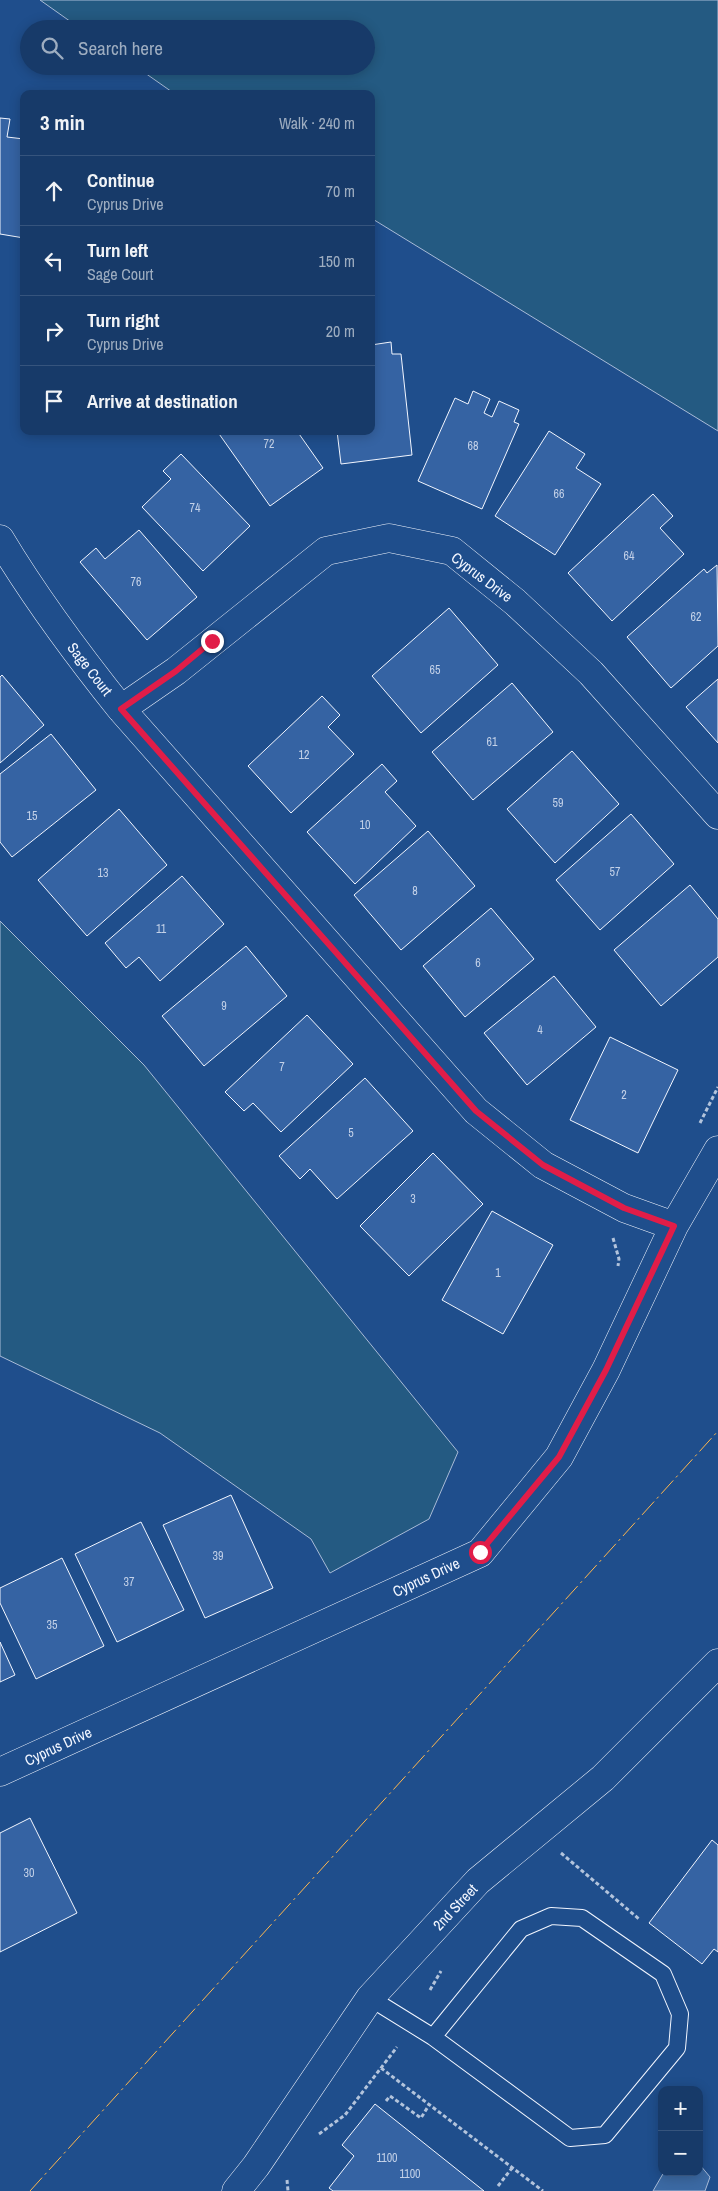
<!DOCTYPE html>
<meta charset="utf-8">
<style>
:root{--surface:#173a69;--page:#20416f;--text:#f1f3f6;--muted:#9eadc0;--line:#36547d}
body{margin:0;font-family:"Archivo Narrow",sans-serif;background:var(--page);color:var(--text)}
.controls{position:absolute;right:15px;bottom:15px;display:grid;overflow:hidden;border-radius:10px;box-shadow:0 2px 12px #0003}
.controls button{width:45px;height:45px;display:grid;place-items:center;padding:0;border:0;border-bottom:1px solid var(--line);background:var(--surface);color:var(--text);font:25px sans-serif}
.stop{position:absolute;width:15px;height:15px;margin:-11px;border:4px solid #e11d48;border-radius:50%;background:#fff}
.stop.end{background:#e11d48;border-color:#fff;box-shadow:0 1px 5px #0008}
.list{margin:0;padding:0;list-style:none}
h2{display:flex;justify-content:space-between;align-items:center;height:65px;margin:0;padding:0 20px;font-size:21px}
h2 small{font-size:16px;font-weight:400;color:var(--muted)}
.list li{display:grid;grid-template-columns:32px 1fr auto;gap:15px;align-items:center;box-sizing:border-box;height:70px;padding:0 20px;border-top:1px solid var(--line)}
.list b{display:block;font-size:19px;white-space:nowrap}
.list p{margin:0;font-size:16px;white-space:nowrap;color:var(--muted)}
.list em{font-size:16px;font-style:normal;color:var(--muted)}
.icon{flex:none;width:28px;height:28px;fill:none;stroke:currentColor;stroke-width:2;stroke-linecap:round;stroke-linejoin:round}
.map{position:relative;flex:none;width:718px;height:2191px;overflow:hidden}
.search{position:absolute;background:var(--surface);box-shadow:0 2px 12px #0003;left:20px;top:20px;width:355px;height:55px;display:flex;align-items:center;gap:12px;box-sizing:border-box;padding:0 18px;border-radius:28px;color:var(--muted);font-size:19px}
.panel{position:absolute;background:var(--surface);box-shadow:0 2px 12px #0003;left:20px;top:90px;width:355px;height:345px;border-radius:10px}
.map>svg:first-child{display:block}
.green{fill:#245a82;stroke:#a8bbd7}
.water{fill:#3b69a3;stroke:#a8bbd7}
.building{fill:#3563a3;stroke:#f2f6ff}
.lines{fill:none;stroke-linecap:round;stroke-linejoin:round}
.service-casing{stroke:#f2f6ff;stroke-width:18}
.minor-casing{stroke:#f2f6ff;stroke-width:29}
.path{stroke:#b3c4dc;stroke-width:3;stroke-dasharray:4 2.5;stroke-linecap:butt}
.service{stroke:#1f4e8c;stroke-width:16}
.minor{stroke:#1f4e8c;stroke-width:28}
.power{stroke:#ffb74d;stroke-width:1;stroke-dasharray:18 4 2.5 4;stroke-linecap:butt}
.route{stroke:#e11d48;stroke-width:6}
.labels{text-anchor:middle;dominant-baseline:central;stroke-width:4;stroke-linejoin:round;paint-order:stroke}
.number-label{font-size:12px;fill:#c3d1e8}
.street-label{font-size:15px;fill:#f2f6ff;stroke:#1f4e8c}
</style>
<div class="map">
<svg width="718" height="2191" viewBox="0 0 718 2191">
<rect width="100%" height="100%" fill="#1f4e8c"/>
<path class="green" d="M40,0H718V431L371,218V94H175L135,66H366V29H81Z
M0,921L144,1065L458,1452L429,1519L330,1573L311,1539L160,1433L0,1356Z"/>
<path class="water" d="M700,2165L710,2177L705,2191H653L664,2172H699Z"/>
<path class="building" d="M0,118L10,119L7,137L24,139V238L0,234Z
M391,342L392,354H401L412,455L341,464L337,431H371V345Z
M473,391L490,399L484,413L492,417L499,401L519,410L514,422L519,424L482,509L418,481L455,398L468,404Z
M217,431H297L323,468L270,506Z
M549,431L585,454L576,468L601,484L555,555L495,516Z
M181,454L250,526L203,571L142,507L171,479L163,471Z
M653,494L673,516L660,528L684,554L612,621L568,573Z
M139,530L197,597L147,640L80,562L96,548L105,559Z
M717,565L718,646L671,688L627,637L704,569L707,573Z
M449,608L498,665L421,733L372,676Z
M2,675L44,725L0,763V677Z
M718,679V743L686,707Z
M512,683L553,732L473,800L432,752Z
M322,696L340,715L328,727L354,754L291,813L248,766Z
M51,734L96,790L12,857L0,842V774Z
M572,751L619,804L555,863L507,809Z
M382,764L397,781L385,792L416,826L355,884L307,832Z
M119,809L167,865L87,936L38,880Z
M631,814L674,864L600,930L556,880Z
M428,831L475,886L401,950L354,895Z
M182,876L224,924L160,981L139,957L126,968L105,943Z
M690,885L718,919V957L661,1006L614,950Z
M491,908L534,959L465,1017L423,966Z
M246,946L287,996L204,1066L162,1016Z
M554,976L596,1027L527,1085L484,1033Z
M307,1015L353,1064L281,1132L253,1103L244,1111L225,1092Z
M610,1037L678,1070L638,1153L570,1120Z
M365,1078L413,1131L337,1199L310,1169L300,1179L279,1156Z
M433,1153L483,1204L409,1276L360,1226Z
M492,1211L553,1245L503,1334L442,1300Z
M231,1495L273,1588L205,1618L163,1525Z
M141,1522L184,1610L117,1642L75,1554Z
M62,1558L104,1646L36,1679L0,1603V1588Z
M0,1642L15,1675L0,1682Z
M30,1818L77,1913L0,1952V1833Z
M712,1840L718,1845V1952L714,1949L702,1964L649,1923Z
M375,2104L484,2191H333L329,2188L354,2156L342,2145Z"/>
<g class="lines">
<g class="service-casing">
<path id="service" d="M370,1998L433,2037L570,2138L605,2135L677,2048L680,2014L663,1974L582,1918L551,1916L521,1929L433,2037"/>
</g>
<g class="minor-casing">
<path id="minor" d="M0,539C36,599 77,654 121,709L476,1111L543,1165L624,1208L674,1226
M121,709L176,671L326,551L389,538L452,551L515,602L591,673L718,815
M0,1772L480,1553L559,1457L606,1370L674,1226L718,1150
M236,2191L256,2166L370,1998L478,1881L603,1778L718,1663"/>
</g>
<path class="path" d="M700,1123L718,1087
M613,1238L619,1259L618,1266
M561,1853L639,1919
M430,1990L441,1971
M381,2068L543,2191
M386,2101L390,2096L421,2118L429,2105
M319,2134L345,2115L397,2047
M287,2180L288,2191
M498,2186L512,2168"/>
<use href="#service" class="service"/>
<use href="#minor" class="minor"/>
<path class="power" d="M30,2191L718,1431"/>
</g>
<g class="lines">
<path class="route" d="M212,641L176,671L121,709L476,1111L543,1165L624,1208L674,1226L606,1370L559,1457L480,1552"/>
</g>
<g class="labels">
<g class="number-label">
<text x="269" y="444">72</text>
<text x="473" y="446">68</text>
<text x="559" y="494">66</text>
<text x="195" y="508">74</text>
<text x="629" y="556">64</text>
<text x="136" y="582">76</text>
<text x="696" y="617">62</text>
<text x="435" y="670">65</text>
<text x="492" y="742">61</text>
<text x="304" y="755">12</text>
<text x="558" y="803">59</text>
<text x="32" y="816">15</text>
<text x="365" y="825">10</text>
<text x="615" y="872">57</text>
<text x="103" y="873">13</text>
<text x="415" y="891">8</text>
<text x="161" y="929">11</text>
<text x="478" y="963">6</text>
<text x="224" y="1006">9</text>
<text x="540" y="1030">4</text>
<text x="282" y="1067">7</text>
<text x="624" y="1095">2</text>
<text x="351" y="1133">5</text>
<text x="413" y="1199">3</text>
<text x="498" y="1273">1</text>
<text x="218" y="1556">39</text>
<text x="129" y="1582">37</text>
<text x="52" y="1625">35</text>
<text x="29" y="1873">30</text>
<text x="387" y="2158">1100</text>
<text x="410" y="2174">1100</text>
</g>
<g class="street-label">
<text transform="translate(482 577) rotate(37)">Cyprus Drive</text>
<text transform="translate(90 669) rotate(52)">Sage Court</text>
<text transform="translate(426 1577) rotate(-25)">Cyprus Drive</text>
<text transform="translate(58 1746) rotate(-25)">Cyprus Drive</text>
<text transform="translate(455 1907) rotate(-47)">2nd Street</text>
</g>
</g>
</svg>
<div class="controls">
<button>+</button>
<button>−</button>
</div>
<div class="stop" style="left:480px;top:1552px"></div>
<div class="stop end" style="left:212px;top:641px"></div>
<div class="search"><svg class="icon" aria-label="search" viewBox="0 0 24 24"><circle cx="10" cy="10" r="6"/><path d="M15 15l6 6"/></svg>Search here</div>
<section class="panel">
<h2>3 min<small>Walk · 240 m</small></h2>
<ul class="list">
<li><svg class="icon" aria-label="ahead" viewBox="0 0 24 24"><path d="M12 20V5M6 11l6-6 6 6"/></svg><div><b>Continue</b><p>Cyprus Drive</p></div><em>70 m</em></li>
<li><svg class="icon" aria-label="left" viewBox="0 0 24 24"><path d="M17 20v-9H6M10 6l-5 5 5 5"/></svg><div><b>Turn left</b><p>Sage Court</p></div><em>150 m</em></li>
<li><svg class="icon" aria-label="right" viewBox="0 0 24 24"><path d="M7 20v-9h11M14 6l5 5-5 5"/></svg><div><b>Turn right</b><p>Cyprus Drive</p></div><em>20 m</em></li>
<li><svg class="icon" aria-label="arrive" viewBox="0 0 24 24"><path d="M6 21V4h12l-3 4 3 4H6"/></svg><div><b>Arrive at destination</b></div></li>
</ul>
</section>
</div>
